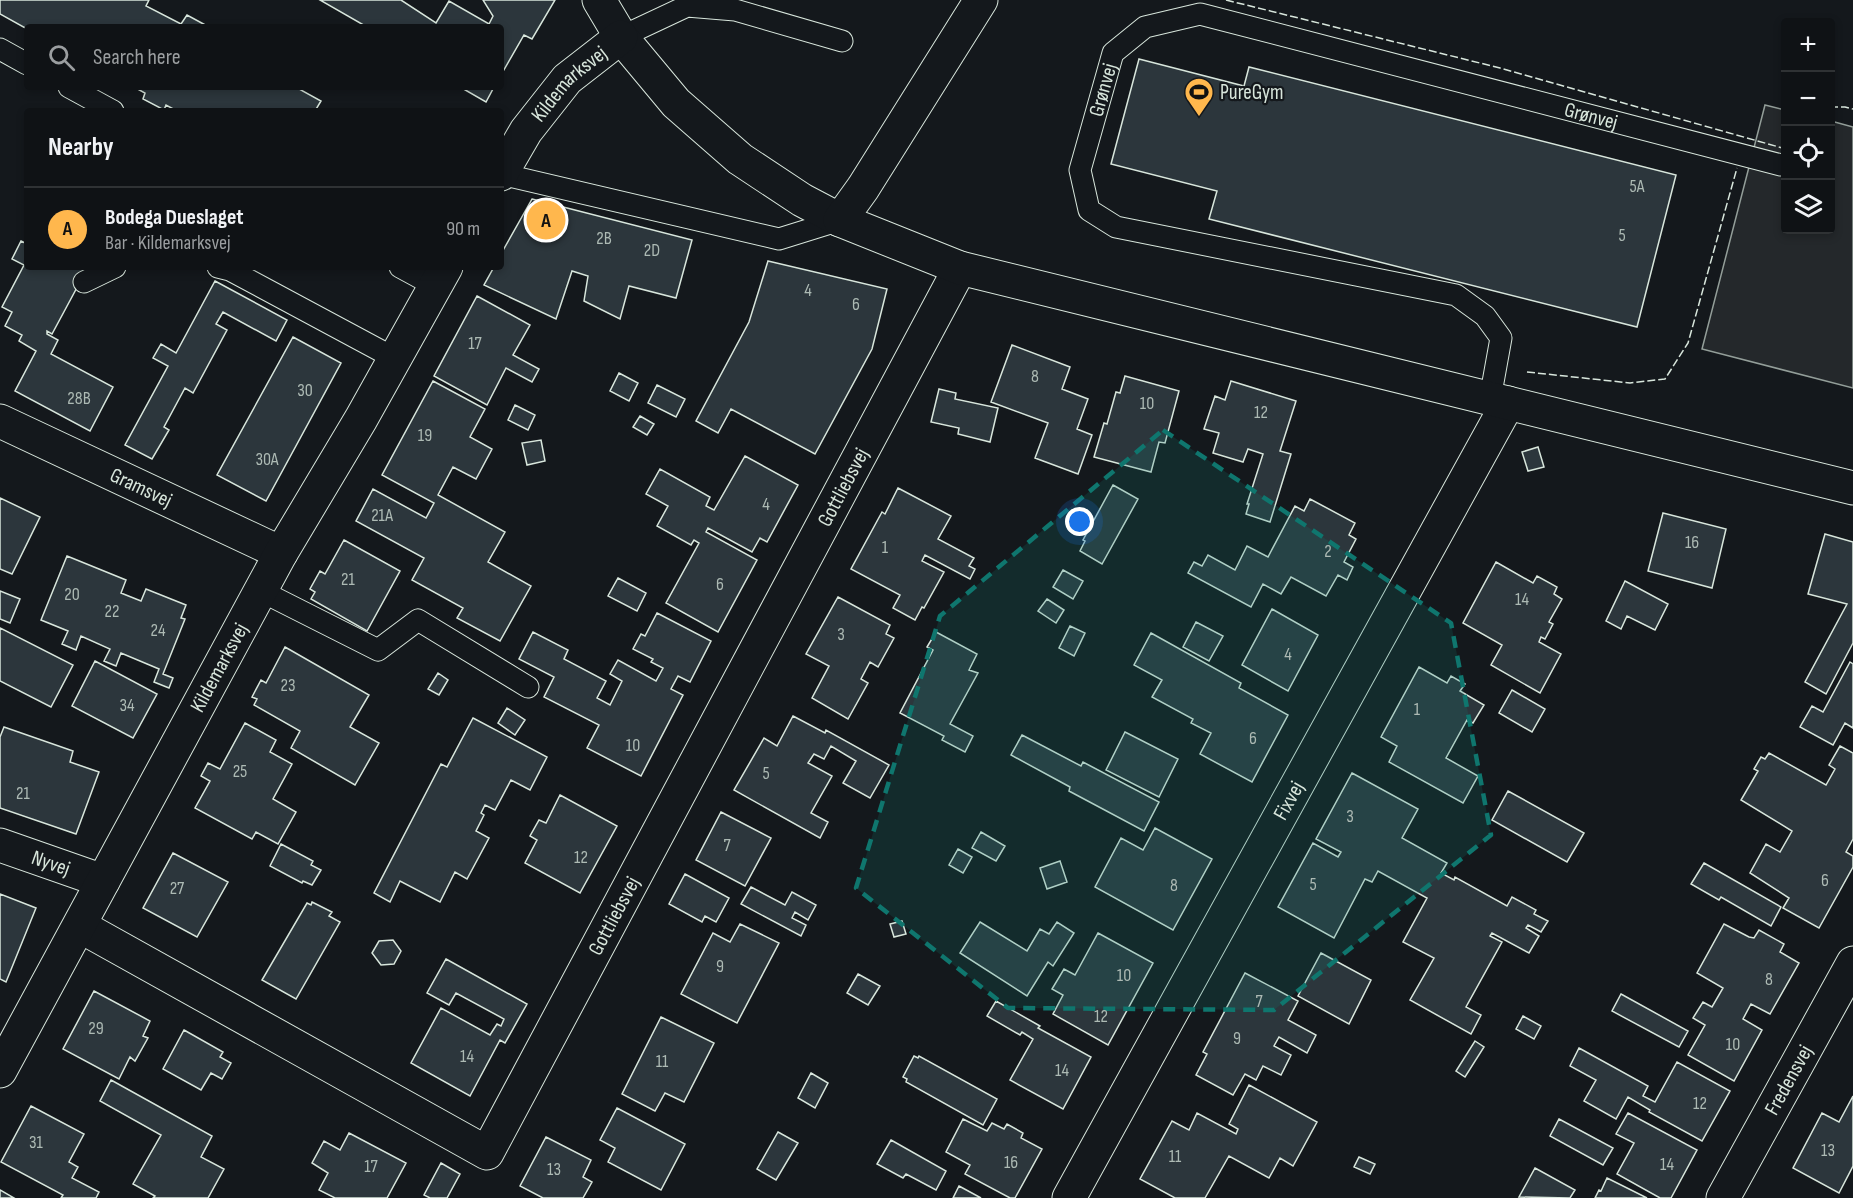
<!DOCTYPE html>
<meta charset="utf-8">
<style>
:root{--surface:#0f1215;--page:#1d2022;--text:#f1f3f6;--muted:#9b9ea0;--line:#2f3234;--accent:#ffb74d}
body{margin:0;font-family:"Sofia Sans Condensed",sans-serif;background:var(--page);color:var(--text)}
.controls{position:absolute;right:18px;top:18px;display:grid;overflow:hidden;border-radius:6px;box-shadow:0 3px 9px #0003}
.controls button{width:54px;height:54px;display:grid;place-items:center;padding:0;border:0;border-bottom:2px solid var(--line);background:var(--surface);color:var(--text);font:30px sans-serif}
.you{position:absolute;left:1080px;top:522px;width:21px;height:21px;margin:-15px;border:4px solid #fff;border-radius:50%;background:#1a73e8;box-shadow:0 0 0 9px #1a73e833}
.badge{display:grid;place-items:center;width:39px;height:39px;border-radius:50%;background:var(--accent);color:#111;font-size:20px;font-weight:700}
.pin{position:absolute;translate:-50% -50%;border:3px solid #fff;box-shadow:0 2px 6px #0006}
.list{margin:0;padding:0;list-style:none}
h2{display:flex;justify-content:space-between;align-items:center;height:78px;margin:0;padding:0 24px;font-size:26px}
h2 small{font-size:20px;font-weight:400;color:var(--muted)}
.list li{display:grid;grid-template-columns:39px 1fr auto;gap:18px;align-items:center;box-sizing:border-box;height:84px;padding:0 24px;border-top:2px solid var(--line)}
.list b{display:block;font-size:22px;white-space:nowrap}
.list p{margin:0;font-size:20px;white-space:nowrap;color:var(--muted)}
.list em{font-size:20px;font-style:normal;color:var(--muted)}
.icon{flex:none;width:33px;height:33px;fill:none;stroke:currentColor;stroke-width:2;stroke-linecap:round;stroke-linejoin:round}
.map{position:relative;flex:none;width:1853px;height:1198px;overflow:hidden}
.search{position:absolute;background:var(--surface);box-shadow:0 3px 9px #0003;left:24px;top:24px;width:480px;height:66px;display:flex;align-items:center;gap:15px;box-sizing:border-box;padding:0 21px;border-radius:6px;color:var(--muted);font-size:22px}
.panel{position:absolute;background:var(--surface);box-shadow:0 3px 9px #0003;left:24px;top:108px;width:480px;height:162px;border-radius:6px}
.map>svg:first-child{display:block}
.parking{fill:#24282b;stroke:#939e99;stroke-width:1.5}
.building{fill:#2c363c;stroke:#d8e6dc;stroke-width:1.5}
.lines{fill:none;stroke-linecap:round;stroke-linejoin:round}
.lane-casing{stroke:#d8e6dc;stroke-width:23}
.street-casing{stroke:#d8e6dc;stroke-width:35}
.secondary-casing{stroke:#d8e6dc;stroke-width:35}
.lane{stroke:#14181c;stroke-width:21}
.street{stroke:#14181c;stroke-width:33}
.secondary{stroke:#14181c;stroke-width:33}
.fence{stroke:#d8e6dc;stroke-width:1.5;stroke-dasharray:8 3;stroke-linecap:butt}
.marked{fill:#0f766e;fill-opacity:0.2;stroke:#0f766e;stroke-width:4.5;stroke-dasharray:12 8;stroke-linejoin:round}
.labels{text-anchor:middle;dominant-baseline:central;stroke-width:4.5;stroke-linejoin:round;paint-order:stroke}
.number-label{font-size:18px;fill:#adbab4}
.street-label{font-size:21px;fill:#d8e6dc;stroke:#14181c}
.poi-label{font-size:21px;fill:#d8e6dc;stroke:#14181c;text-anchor:start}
</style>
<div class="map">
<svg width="1853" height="1198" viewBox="0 0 1853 1198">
<rect width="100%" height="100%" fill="#14181c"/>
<path class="parking" d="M1765,105L1785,110L1786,230H1830L1831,121L1853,127V388L1702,349Z"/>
<path class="building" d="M0,0H149L146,6L181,24L187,15L209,27H27V29L0,14Z
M320,0H401L436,23L449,1L489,24L493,16L483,0H555L532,39L524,35L501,75V27H367Z
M1139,59L1244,86L1249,67L1676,175L1637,327L1209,219L1217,191L1111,164Z
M134,87H300L299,89L321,101L315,111H177L166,105L164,110L143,99L145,93Z
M460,87H494L486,102Z
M532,199L692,240L676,298L629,286L620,319L584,301L588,276L572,271L556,319L484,285L494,267H501V254Z
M21,241L27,244V267H88L52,334L47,331V334L58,340L51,354L113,387L90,431L15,391L36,351L19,341L22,335L5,326L12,312L2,307L24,265L12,259Z
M768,261L887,289L872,349L815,454L731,409L718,433L696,421L749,322Z
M215,281L287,320L276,341L223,312L216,324L227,330L193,393L185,388L164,427L169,430L152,459L125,445L168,366L153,358L161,344L176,353Z
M477,296L530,325L513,355L539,369L532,382L506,368L487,405L434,376Z
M293,337L341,363L266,501L217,475Z
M1012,345L1070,367L1062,389L1088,399L1077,429L1092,435L1078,474L1035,458L1048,423L991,402Z
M619,373L638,383L629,401L610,391Z
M1125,376L1179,391L1165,443L1159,442L1151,472L1094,457L1104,423L1107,424L1116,392L1120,393Z
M433,381L485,409L470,437L492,449L476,479L453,467L438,495L505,532L488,562L531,586L500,641L457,618L463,608L412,580L424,558L356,521L373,489L426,518L434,503L382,475Z
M1231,381L1296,401L1280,451L1291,454L1270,522L1246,514L1249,504H1247L1263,454L1248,449L1243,462L1213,453L1219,433L1204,429L1215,396L1225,400Z
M657,385L685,399L676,417L648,403Z
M939,389L956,393L955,399L998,408L990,442L958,434L959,428L931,422Z
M515,405L535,415L528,430L508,420Z
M640,416L654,424L647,435L633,427Z
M541,440L545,461L527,465L522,443Z
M1538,447L1544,467L1528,471L1522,452Z
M745,456L798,485L767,542L760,538L752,552L708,528L706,532L757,560L718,632L666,603L699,543L694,540L691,545L657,526L668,506L646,494L660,469L710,497L706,506L714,510Z
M1113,485L1138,499L1102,564L1080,551L1085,541L1083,540Z
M898,488L951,516L938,539L974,558L969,566L975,569L970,579L925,555L922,561L944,572L924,608L922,607L915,620L893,608L900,595L851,569L882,512L885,514Z
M0,498L40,517L12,574L0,569Z
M1310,499L1355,523L1349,535L1356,539L1344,562L1353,567L1347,580L1338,575L1326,596L1291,577L1281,594L1263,584L1251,607L1188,573L1194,562L1202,566L1208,555L1235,570L1247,546L1268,557L1295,506L1304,511Z
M1663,513L1726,529L1712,588L1648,571Z
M1825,534L1853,542V643L1826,694L1805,682L1847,604L1808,594Z
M344,540L400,571L367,631L311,599L315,592L310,589L320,571L325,574Z
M67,556L126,580L121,593L141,601L146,589L186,605L181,618L185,619L163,674L173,678L169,688L154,682L159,669L121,653L116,666L104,661L110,649L81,636L76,650L62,644L68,631L41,620Z
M1496,562L1533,583L1537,576L1557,587L1554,594L1562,599L1549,622L1553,624L1545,639L1541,637L1539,642L1561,654L1540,693L1491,665L1502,645L1463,623Z
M1063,570L1083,581L1073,599L1053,587Z
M618,578L646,593L637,611L608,596Z
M1625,581L1668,604L1655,630L1627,616L1621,629L1606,621Z
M0,591L20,599L10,623L0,619Z
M838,597L890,625L886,634L894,638L878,667L870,662L861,679L868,683L848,719L812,698L829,666L806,654Z
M1047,599L1064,610L1056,623L1038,611Z
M1272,609L1318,635L1288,691L1242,665Z
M657,613L711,641L690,682L678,676L671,689L683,695L641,776L587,748L599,725L544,697L554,677L519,659L533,632L568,650L564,659L606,681L597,698L610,705L622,681L610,674L618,660L656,681L663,668L651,662L653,659L633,649L641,634L645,636Z
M1196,622L1223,636L1209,661L1183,647Z
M1070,626L1085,633L1074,656L1059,648Z
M0,628L73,665L51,707L0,681Z
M936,632L977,654L969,670L978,673L950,724L973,736L965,752L942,740L944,736L900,713L933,650L927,647Z
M1151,633L1241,683L1239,688L1288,715L1252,782L1200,754L1211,733L1191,723L1193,719L1152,697L1162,680L1134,665Z
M285,647L369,695L350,727L379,743L355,785L291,748L300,731L254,705L257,699L252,697L261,680L266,683Z
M95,661L157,694L133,738L72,706Z
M1850,662L1853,664V728L1845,723L1833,745L1800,727L1812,706L1823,712Z
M1419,667L1447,683L1451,676L1465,684L1460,691L1484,705L1473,723L1467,720L1446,758L1478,776L1463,803L1389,762L1397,746L1381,737Z
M438,673L448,680L439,695L428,689Z
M1512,690L1545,709L1532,732L1499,713Z
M507,708L525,720L515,735L498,723Z
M793,716L825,733L826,730L889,765L870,798L843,783L856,761L831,746L824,759L814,754L808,763L832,776L811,813L828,822L820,838L734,790L764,738L777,746Z
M473,718L547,757L530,790L511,780L495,810L485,805L481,813L484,815L476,831L489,838L467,879L455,872L440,902L400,881L390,902L374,893L441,764L447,767Z
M245,723L276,740L270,752L292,764L273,799L296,812L278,844L256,832L252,839L195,808L210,781L201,776L208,763L220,769Z
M4,727L73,751L70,762L99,772L76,834L0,808V737Z
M1125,732L1178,759L1159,797L1106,770Z
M1022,735L1081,766L1083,762L1159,802L1144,831L1069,791L1070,787L1011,755Z
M1840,746L1853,753V839L1846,852L1853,856V867L1819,928L1783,908L1789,898L1750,873L1766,844L1780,852L1792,831L1741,800L1758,771L1754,769L1761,757L1765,759L1769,753L1826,785L1835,769L1829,765Z
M1352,773L1418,809L1402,838L1447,863L1441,873L1454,880L1455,877L1507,906L1512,897L1536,910L1534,914L1548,921L1541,932L1528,925L1526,928L1539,936L1529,953L1492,933L1490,936L1502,942L1466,1007L1481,1015L1471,1034L1410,1000L1434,958L1403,942L1427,898L1378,871L1372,882L1365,879L1334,938L1278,907L1313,843L1338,857L1341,852L1316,839Z
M1508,791L1584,833L1567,862L1492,820Z
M560,795L617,826L580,893L525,863L537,840L530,836L539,820L546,823Z
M721,812L771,838L745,886L696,860Z
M1155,828L1212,859L1173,930L1095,887L1121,838L1143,850Z
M981,832L1005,846L996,861L972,848Z
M281,844L313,861L311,865L321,870L312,885L303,881L302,883L270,866Z
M958,849L972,857L963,873L949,865Z
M173,853L228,882L197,937L143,908Z
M1060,861L1067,882L1047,889L1040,868Z
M1704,863L1781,907L1771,926L1721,897L1719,900L1691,884Z
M685,874L729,898L716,922L705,916L702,922L669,904Z
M751,887L785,905L792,892L816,905L808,920L795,912L792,918L806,925L801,936L741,904Z
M0,894L36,908L6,982L0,979Z
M312,902L332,912L329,916L340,922L296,999L262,980L307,903L311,905Z
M902,921L906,934L894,937L890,924Z
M980,922L1027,951L1040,929L1049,934L1057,922L1074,933L1053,966L1048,962L1027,996L960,953Z
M740,924L779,943L737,1023L681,994L713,933L730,942Z
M1724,924L1749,937L1754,938L1759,930L1784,944L1780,952L1799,963L1770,1014L1751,1004L1743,1019L1762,1030L1734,1081L1688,1055L1705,1025L1693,1018L1703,1002L1712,1007L1723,988L1697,973Z
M1098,933L1153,963L1108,1045L1053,1014L1063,995L1052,989L1064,969L1075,975Z
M393,940L401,951L394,964L381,965L372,953L379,941Z
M1321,953L1371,980L1349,1024L1298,996Z
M446,959L527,1004L505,1043L500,1040L470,1096L411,1063L441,1008L490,1035L497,1024L501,1026L504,1019L456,993L449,1005L427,993Z
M1245,973L1298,1001L1288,1020L1316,1035L1307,1053L1279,1037L1274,1046L1291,1055L1281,1075L1263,1066L1256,1080L1245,1074L1233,1095L1196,1075L1207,1054L1203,1052Z
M858,974L880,986L868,1005L847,993Z
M94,991L150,1021L143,1036L148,1038L135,1061L130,1057L119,1079L63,1049Z
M1621,994L1688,1031L1679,1047L1612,1011Z
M996,1001L1040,1026L1038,1028L1091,1057L1063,1109L1010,1080L1033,1039L1022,1032L1020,1035L987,1016Z
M1523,1016L1541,1026L1534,1039L1516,1029Z
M661,1017L714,1043L684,1102L665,1093L655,1111L622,1094Z
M184,1030L223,1052L220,1057L231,1063L222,1079L211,1073L201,1090L163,1069Z
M1475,1041L1484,1047L1465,1077L1456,1071Z
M1579,1048L1648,1086L1643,1096L1655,1102L1677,1062L1730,1091L1702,1141L1649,1112L1650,1110L1628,1097L1616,1119L1584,1101L1596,1080L1570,1066Z
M914,1056L918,1058L919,1056L997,1099L983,1125L906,1082L907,1079L903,1077Z
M811,1073L828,1083L815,1108L798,1098Z
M111,1080L212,1136L201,1157L224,1169L208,1198H153L155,1196L133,1184L161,1135L100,1101Z
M1249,1085L1317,1122L1293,1166L1280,1158L1269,1178L1229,1156L1205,1198H1175L1140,1179L1172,1121L1189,1130L1197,1113L1236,1134L1238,1129L1229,1124Z
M1853,1096V1166L1839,1193L1793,1168L1822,1113L1839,1122Z
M31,1106L84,1134L69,1162L78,1167L72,1178L99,1192L96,1198H61L63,1195L1,1162Z
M617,1108L685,1144L661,1190L608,1162L615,1148L600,1140Z
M1628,1113L1697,1150L1671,1198H1660L1617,1174L1634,1143L1616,1134Z
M963,1119L987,1131L992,1123L1004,1129L1007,1124L1023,1133L1021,1138L1042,1149L1015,1198H1010L965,1174L970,1165L946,1152Z
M1559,1119L1613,1148L1603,1165L1550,1136Z
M778,1132L798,1143L776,1180L757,1169Z
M349,1133L406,1163L387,1198H335L319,1190L328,1173L312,1163L324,1141L340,1150Z
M546,1137L591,1160L583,1177L592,1182L583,1198H543L520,1186Z
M891,1140L946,1171L936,1190L906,1174L903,1178L877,1164Z
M1359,1157L1375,1164L1370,1174L1354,1167Z
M441,1163L460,1174L447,1198H430L424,1195Z
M1535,1168L1575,1190L1570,1198L1519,1197Z
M1607,1178L1647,1198H1595L1599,1190L1601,1191Z
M959,1186L981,1198H953Z
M0,1190L14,1198H0Z"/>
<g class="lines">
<g class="lane-casing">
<g id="lane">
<path d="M621,37L687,6L735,10L842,41"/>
<path d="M0,49L27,64"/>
<path d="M69,87L113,111"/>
<path d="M501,174L779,239L840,220"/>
<path d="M218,267L230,270L394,358"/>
<path d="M400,267L435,286"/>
<path d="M84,282L115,267"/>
<path id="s1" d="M1490,399L1501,338L1485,316L1456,295L1116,227L1089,210L1080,170L1113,53L1145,27L1200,14L1781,165"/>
<path d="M261,591L378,650L418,620L528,687"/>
</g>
</g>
<g class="street-casing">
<g id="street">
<path d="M599,0L621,37L676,103L740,159L802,200L840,220"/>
<path id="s2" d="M501,174L526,131L567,79L621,37"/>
<path id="s3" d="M0,421L281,553"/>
<path id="s4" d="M0,845L103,881"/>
<path id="s5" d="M80,926L487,1153L960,268"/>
<path id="s6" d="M0,1071L281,553L361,419L446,267"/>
<path id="s7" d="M1069,1198L1508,403"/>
<path id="s8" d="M1723,1198L1853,963"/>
</g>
</g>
<g class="secondary-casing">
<path id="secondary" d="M981,0L863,188L840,220L960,268L1853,488"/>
</g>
<use href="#lane" class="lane"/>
<use href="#street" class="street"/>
<use href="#secondary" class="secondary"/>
<path class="fence" d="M1226,0L1500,68L1786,149
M1830,107H1845L1853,109
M1527,372L1630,383L1665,379L1688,343L1737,168"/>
</g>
<path class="marked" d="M1163,430L1451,623L1491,835L1274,1010L1008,1008L856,888L940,616Z"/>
<defs>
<g id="stadium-pin" transform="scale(1.5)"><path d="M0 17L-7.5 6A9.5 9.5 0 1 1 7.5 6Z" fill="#ffb74d" stroke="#14181c"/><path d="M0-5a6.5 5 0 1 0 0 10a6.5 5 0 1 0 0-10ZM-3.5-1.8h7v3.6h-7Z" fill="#111"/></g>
</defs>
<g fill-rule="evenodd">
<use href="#stadium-pin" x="1199" y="92"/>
</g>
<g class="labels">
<g class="number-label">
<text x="1637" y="186">5A</text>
<text x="1622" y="235">5</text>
<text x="604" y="238">2B</text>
<text x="652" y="250">2D</text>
<text x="808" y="290">4</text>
<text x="856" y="304">6</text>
<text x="475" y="343">17</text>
<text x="1035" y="376">8</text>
<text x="305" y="390">30</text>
<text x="79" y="398">28B</text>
<text x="1147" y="403">10</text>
<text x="1261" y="412">12</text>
<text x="425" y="435">19</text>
<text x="267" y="459">30A</text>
<text x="766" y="504">4</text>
<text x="382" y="515">21A</text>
<text x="1692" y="542">16</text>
<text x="885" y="547">1</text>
<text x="1328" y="551">2</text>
<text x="348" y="579">21</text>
<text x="720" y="584">6</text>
<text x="72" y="594">20</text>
<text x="1522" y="599">14</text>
<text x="112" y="611">22</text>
<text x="158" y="630">24</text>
<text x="841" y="634">3</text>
<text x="1288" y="654">4</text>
<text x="288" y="685">23</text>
<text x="127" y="705">34</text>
<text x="1417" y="709">1</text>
<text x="1253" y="738">6</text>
<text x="633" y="745">10</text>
<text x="240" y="771">25</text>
<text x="766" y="773">5</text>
<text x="23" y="793">21</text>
<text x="1350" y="816">3</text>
<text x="727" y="845">7</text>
<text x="581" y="857">12</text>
<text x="1825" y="880">6</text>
<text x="1313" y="884">5</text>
<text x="1174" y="885">8</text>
<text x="177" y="888">27</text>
<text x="720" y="966">9</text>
<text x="1124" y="975">10</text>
<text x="1769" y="979">8</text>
<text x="1259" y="1001">7</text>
<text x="1101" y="1016">12</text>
<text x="96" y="1028">29</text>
<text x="1237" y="1038">9</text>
<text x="1733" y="1044">10</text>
<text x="467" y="1056">14</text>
<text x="662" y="1061">11</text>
<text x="1062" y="1070">14</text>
<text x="1700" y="1103">12</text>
<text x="36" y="1142">31</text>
<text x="1828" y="1150">13</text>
<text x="1175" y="1156">11</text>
<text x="1011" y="1162">16</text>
<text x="1667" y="1164">14</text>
<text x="371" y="1166">17</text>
<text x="554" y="1169">13</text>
</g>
<g class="street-label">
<text stroke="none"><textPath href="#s2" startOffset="114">Kildemarksvej</textPath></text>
<text stroke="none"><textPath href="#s1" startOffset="628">Grønvej</textPath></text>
<text stroke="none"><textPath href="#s1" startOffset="1168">Grønvej</textPath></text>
<text stroke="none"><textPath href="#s3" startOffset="156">Gramsvej</textPath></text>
<text stroke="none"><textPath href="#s5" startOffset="1221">Gottliebsvej</textPath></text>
<text stroke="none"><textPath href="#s6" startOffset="459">Kildemarksvej</textPath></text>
<text stroke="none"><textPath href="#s7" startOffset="454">Fixvej</textPath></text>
<text stroke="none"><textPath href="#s4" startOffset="54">Nyvej</textPath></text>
<text stroke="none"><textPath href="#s5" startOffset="735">Gottliebsvej</textPath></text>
<text stroke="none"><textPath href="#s8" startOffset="135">Fredensvej</textPath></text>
</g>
<g class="poi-label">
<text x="1220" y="92">PureGym</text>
</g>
</g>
</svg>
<div class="controls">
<button>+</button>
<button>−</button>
<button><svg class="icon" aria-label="locate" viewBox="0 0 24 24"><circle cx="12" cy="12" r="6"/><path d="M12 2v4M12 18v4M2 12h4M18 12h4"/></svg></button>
<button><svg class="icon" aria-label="layers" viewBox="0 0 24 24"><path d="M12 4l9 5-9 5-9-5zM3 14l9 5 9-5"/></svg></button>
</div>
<div class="you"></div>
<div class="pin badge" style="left:546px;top:220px">A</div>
<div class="search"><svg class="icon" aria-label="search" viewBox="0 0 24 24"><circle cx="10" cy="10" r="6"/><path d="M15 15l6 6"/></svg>Search here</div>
<section class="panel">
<h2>Nearby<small></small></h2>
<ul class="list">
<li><span class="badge">A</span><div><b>Bodega Dueslaget</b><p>Bar · Kildemarksvej</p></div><em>90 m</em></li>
</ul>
</section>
</div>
